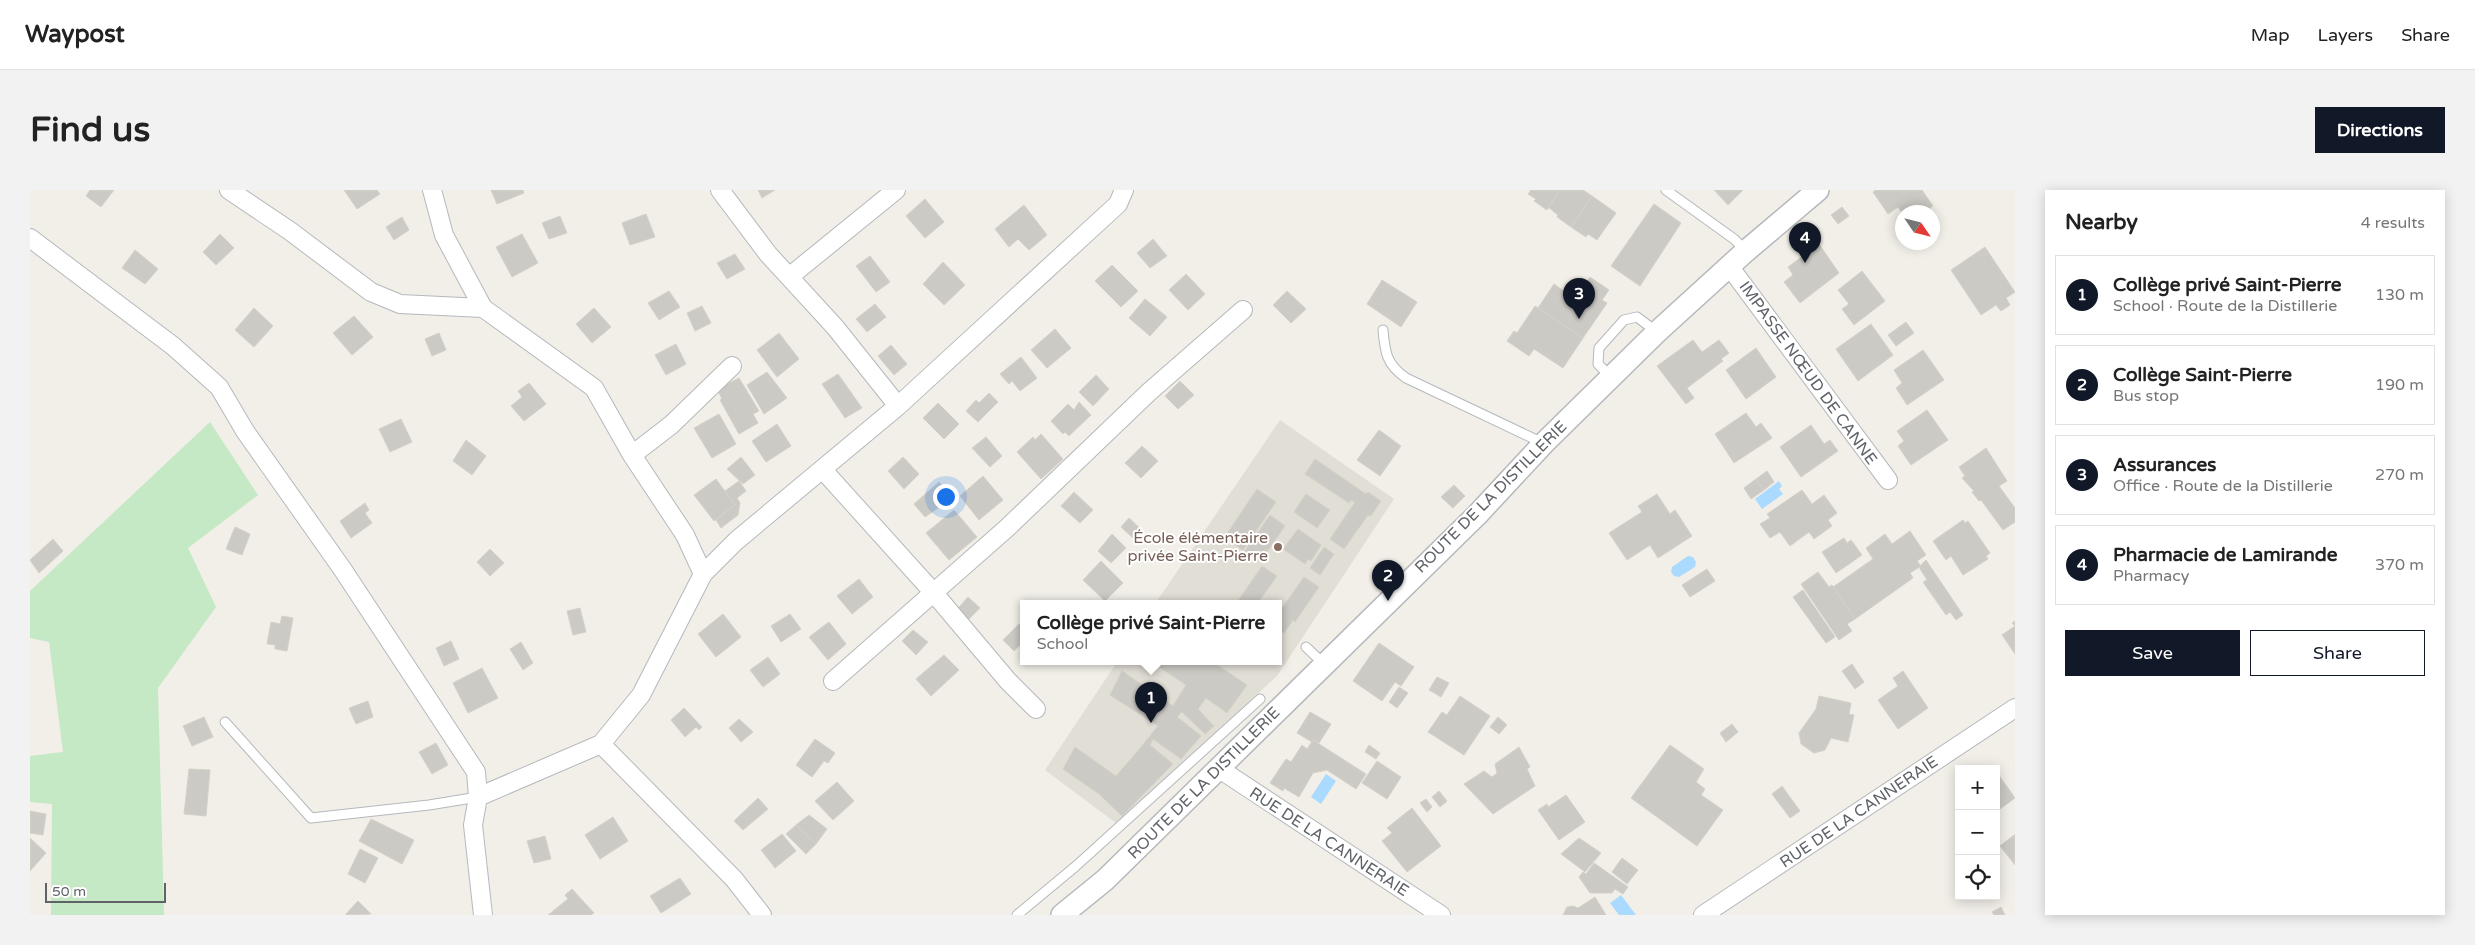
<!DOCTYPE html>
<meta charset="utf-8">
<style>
:root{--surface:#fff;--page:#f2f2f2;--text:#222;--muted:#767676;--line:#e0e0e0;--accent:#111827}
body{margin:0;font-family:"Varela Round",sans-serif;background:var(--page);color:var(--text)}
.controls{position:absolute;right:15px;bottom:15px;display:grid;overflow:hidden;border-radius:0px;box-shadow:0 2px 12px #0003}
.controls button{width:45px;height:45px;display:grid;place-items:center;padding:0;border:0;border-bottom:1px solid var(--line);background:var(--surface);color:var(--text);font:25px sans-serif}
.compass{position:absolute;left:1865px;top:15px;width:45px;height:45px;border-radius:50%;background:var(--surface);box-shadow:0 2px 12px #0003;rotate:125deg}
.scale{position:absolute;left:15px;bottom:12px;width:121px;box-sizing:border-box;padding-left:5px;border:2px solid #5f6368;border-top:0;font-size:14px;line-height:18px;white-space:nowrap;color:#5f6368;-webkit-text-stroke:4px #fff;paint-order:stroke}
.you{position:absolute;left:915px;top:306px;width:18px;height:18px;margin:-12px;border:4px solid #fff;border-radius:50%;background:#1a73e8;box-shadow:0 0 0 8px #1a73e833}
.badge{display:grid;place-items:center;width:32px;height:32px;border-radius:50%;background:var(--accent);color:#fff;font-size:16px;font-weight:700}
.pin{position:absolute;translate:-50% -41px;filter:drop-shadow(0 1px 2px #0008)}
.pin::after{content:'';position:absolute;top:26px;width:18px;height:15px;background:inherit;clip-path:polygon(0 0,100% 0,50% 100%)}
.popup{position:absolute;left:990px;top:410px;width:262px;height:65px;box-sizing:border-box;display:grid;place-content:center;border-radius:0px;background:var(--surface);filter:drop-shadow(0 1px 4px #0005);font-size:16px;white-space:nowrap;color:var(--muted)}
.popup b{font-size:19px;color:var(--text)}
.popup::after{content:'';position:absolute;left:50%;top:100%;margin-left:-10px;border:10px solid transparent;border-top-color:var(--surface)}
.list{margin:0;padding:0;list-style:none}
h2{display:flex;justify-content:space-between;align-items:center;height:65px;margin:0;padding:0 20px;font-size:21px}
h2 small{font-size:16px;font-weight:400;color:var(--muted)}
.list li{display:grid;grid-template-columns:32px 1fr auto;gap:15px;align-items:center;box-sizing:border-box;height:80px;margin:0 10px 10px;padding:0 10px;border:1px solid var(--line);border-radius:0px}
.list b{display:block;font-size:19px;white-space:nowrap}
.list p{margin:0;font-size:16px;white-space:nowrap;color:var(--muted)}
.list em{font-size:16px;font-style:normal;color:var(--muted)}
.actions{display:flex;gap:10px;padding:15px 20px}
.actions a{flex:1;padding:11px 0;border:1px solid var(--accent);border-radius:0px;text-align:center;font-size:18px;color:var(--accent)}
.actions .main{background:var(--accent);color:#fff}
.icon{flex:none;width:28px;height:28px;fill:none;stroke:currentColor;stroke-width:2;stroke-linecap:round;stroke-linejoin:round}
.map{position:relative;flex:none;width:1985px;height:725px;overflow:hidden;border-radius:0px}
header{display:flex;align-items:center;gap:30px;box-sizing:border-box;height:70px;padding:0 25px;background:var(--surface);border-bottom:1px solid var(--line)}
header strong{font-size:24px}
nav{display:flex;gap:28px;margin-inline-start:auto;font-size:18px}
.intro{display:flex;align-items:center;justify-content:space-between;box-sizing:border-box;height:120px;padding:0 30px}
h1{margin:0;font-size:35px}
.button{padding:12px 22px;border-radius:0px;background:var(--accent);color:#fff;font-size:18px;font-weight:700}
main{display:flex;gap:30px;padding:0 30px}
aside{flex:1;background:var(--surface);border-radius:0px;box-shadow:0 2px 12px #0003}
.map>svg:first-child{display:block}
.education{fill:#e1ded6}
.green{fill:#c5e8c5}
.water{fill:#aadaff}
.building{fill:#cccac5;stroke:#d6d1c6}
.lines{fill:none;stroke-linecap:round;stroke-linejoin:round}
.service-casing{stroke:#b5b8bc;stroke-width:11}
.minor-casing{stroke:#b5b8bc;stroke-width:20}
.tertiary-casing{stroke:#b5b8bc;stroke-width:24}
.service{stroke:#fff;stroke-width:9}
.minor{stroke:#fff;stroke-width:18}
.tertiary{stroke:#fff;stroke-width:21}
.education-dot{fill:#8d6e63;stroke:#fff;stroke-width:2}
.labels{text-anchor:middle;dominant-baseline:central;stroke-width:4;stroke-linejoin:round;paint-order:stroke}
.street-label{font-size:16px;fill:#5f6368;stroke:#fff}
.education-label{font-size:16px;fill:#785e54;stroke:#fff;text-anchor:end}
</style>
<header>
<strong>Waypost</strong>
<nav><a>Map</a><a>Layers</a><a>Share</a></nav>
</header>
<div class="intro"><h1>Find us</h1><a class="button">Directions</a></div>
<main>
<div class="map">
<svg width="1985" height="725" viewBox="0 0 1985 725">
<rect width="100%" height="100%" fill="#f1efe8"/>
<path class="education" d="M1250,230L1364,309L1247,486L1086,633L1015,580L1087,472H1248V414H1125Z"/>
<path class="green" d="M180,232L228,305L158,358L186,417L128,498L134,725H21L22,614L0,612V566L33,562L19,452L0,448V401Z"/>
<path class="water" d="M1749,291L1752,296L1749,299L1753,304L1732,319L1725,309Z
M1658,366L1663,367L1666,372L1665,377L1649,387L1644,386L1641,382L1642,377Z
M1296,584L1306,591L1291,614L1281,607Z
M1591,705L1606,725H1589L1580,713Z"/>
<path class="building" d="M60,0H84L71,17L56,6Z
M314,0H347L350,4L327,19Z
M461,0H493L494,3L467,14Z
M728,0H745L732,8Z
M1501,0H1530L1517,20L1504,11L1506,9L1498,4Z
M1530,0H1553L1562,6L1541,37L1527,27L1528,25L1518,17Z
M1684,0H1713L1698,15Z
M1846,0H1892L1903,16L1894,22L1872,23L1868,17L1858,24L1843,2Z
M1562,6L1586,23L1567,50L1558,44L1556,47L1541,37Z
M895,9L914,32L895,48L876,26Z
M1624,14L1651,33L1610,96L1581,76Z
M994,15L1017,45L999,60L988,49L979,57L965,39Z
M1812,17L1819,26L1808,34L1801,25Z
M616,24L625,47L600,55L592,33Z
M530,26L537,43L519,49L512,33Z
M372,27L379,40L364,50L356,37Z
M190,44L204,58L186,75L173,62Z
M492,44L508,73L482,87L466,57Z
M1123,49L1137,66L1120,78L1107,63Z
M1789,54L1809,83L1770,113L1754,92L1763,85L1758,77Z
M1955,57L1985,102L1976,108L1980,115L1971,121L1966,115L1951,125L1921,80Z
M105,60L128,79L115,94L92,78Z
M705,64L715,79L697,89L687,73Z
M840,66L860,92L846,102L826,76Z
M913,72L935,95L914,115L893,94Z
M1082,75L1108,101L1091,117L1065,91Z
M1832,81L1855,111L1824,135L1812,119L1819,114L1808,100Z
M1156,84L1175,104L1158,120L1139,100Z
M1560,87L1579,100L1572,110L1577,113L1553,148L1508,118L1524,94L1539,105L1547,93L1554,97Z
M1352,90L1387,112L1371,137L1337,114Z
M639,101L650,117L629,130L618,113Z
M1257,101L1276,119L1261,133L1243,115Z
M1115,109L1137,127L1120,146L1099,128Z
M845,114L856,127L837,142L826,129Z
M672,116L681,133L665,141L657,123Z
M1505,116L1553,148L1533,178L1504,159L1499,166L1477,151L1484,141L1487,143Z
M224,118L243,136L224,157L205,140Z
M564,118L581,137L562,153L546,134Z
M324,126L343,147L322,165L303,143Z
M1876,132L1884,143L1866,156L1858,145Z
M1841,134L1863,165L1828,191L1806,159Z
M1025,139L1041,158L1017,178L1001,160Z
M409,143L416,160L402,166L395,149Z
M749,143L769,169L747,187L727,160Z
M1663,150L1672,162L1689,150L1699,163L1691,169L1693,171L1657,198L1664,208L1656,214L1627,176Z
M646,154L656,174L636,185L625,165Z
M861,155L877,174L864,185L848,166Z
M1726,158L1746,187L1716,209L1696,180Z
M1893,160L1914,190L1877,215L1866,198L1872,193L1864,180Z
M991,167L1007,188L990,201L982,191L979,194L970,184Z
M737,182L757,208L734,224L717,195Z
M808,184L832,218L815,228L792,194Z
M1066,185L1079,199L1063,216L1049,202Z
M709,188L729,221L723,224L728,233L709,244L690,210L692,209L687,199Z
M1150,191L1164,205L1148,219L1135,206Z
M499,193L516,214L494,231L481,216L492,207L488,201Z
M959,203L968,212L948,232L936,221L946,210L949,213Z
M1049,212L1061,225L1039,246L1035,242L1033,244L1021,231L1038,214L1044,220Z
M908,213L929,234L914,249L893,228Z
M1897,220L1918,250L1881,275L1868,256L1874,251L1867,241Z
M1716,223L1726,237L1731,233L1742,248L1704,273L1685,244Z
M689,224L706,254L682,268L664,238Z
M371,229L382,252L360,262L349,239Z
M747,234L761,256L736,272L722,251Z
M1781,235L1794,254L1800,250L1808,261L1771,287L1750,257Z
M1349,240L1371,256L1350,286L1327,270Z
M1011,244L1033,269L1011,289L987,262L1003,247L1005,250Z
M956,247L972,266L960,277L942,258Z
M436,250L456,266L442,285L423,271Z
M1112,256L1128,271L1111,288L1095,273Z
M1956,258L1977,291L1969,296L1985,318V332L1973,340L1951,310L1949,311L1942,302L1944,301L1932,288L1935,286L1929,277Z
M711,267L725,285L713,294L697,279Z
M873,267L889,284L874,299L858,281Z
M1285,269L1336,304L1338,302L1351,311L1341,326L1338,325L1314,359L1300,349L1325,312L1321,310L1319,313L1275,284Z
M1737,281L1744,292L1734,300L1726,289Z
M953,286L973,310L949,330L930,306Z
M686,289L705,315L684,331L664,305Z
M1726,289L1734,300L1721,309L1714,298Z
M709,291L716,301L707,308L710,313L708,325L691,338L686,330L705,315L695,301Z
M909,292L919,304L916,309L918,311L895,327L884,314Z
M1424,295L1435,306L1423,318L1411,307Z
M1227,299L1246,312L1213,360L1194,348Z
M1772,300L1782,314L1794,305L1807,323L1798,330L1802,336L1784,349L1779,342L1760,356L1750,342L1740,348L1730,334L1740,328L1737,324Z
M1044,302L1063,320L1050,333L1031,316Z
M1276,304L1300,320L1287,338L1264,322Z
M1627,304L1640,324L1645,320L1662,346L1628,368L1620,355L1597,370L1579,343L1612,322L1608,316Z
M335,313L339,320L335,323L342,333L321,348L310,331Z
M924,320L947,347L919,370L896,343Z
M1240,325L1255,336L1230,372L1214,362Z
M1099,328L1114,342L1106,351L1091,337Z
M1933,330L1935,333L1938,331L1960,363L1956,366L1958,369L1933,385L1921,366L1916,370L1903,351Z
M205,337L220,344L212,365L196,359Z
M1268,339L1291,355L1281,371L1278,369L1275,374L1253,359Z
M1880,341L1896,365L1887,371L1891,376L1880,383L1883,388L1825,429L1803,397L1843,369L1836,358L1855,344L1862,354Z
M1082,344L1096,358L1081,373L1068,361Z
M1814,348L1817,353L1821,350L1832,365L1806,383L1792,362Z
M23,349L33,361L9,383L0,370Z
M1294,357L1304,364L1290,385L1280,378Z
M460,359L474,373L460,386L447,372Z
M1896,370L1933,425L1926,430L1920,422L1916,425L1893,392L1897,390L1889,377Z
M1071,371L1093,393L1075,411L1053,390Z
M1232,376L1247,386L1227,414H1213L1208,411Z
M1677,379L1685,391L1660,407L1652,395Z
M1788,382L1799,397L1802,395L1825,429L1817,434L1822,441L1809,450L1771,394Z
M1274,387L1289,397L1265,432L1263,430L1254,443L1248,439V424Z
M829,389L843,407L822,424L807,406Z
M1773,400L1805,447L1796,453L1763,407Z
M938,407L950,418L934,434L924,423Z
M550,418L556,442L543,445L537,421Z
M693,424L711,447L686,467L668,444Z
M760,424L771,439L751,452L741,436Z
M252,426L263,428L257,461L245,459V455L237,454L241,432L250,434Z
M1985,431V464L1972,445L1985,436L1982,433Z
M799,432L816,454L798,470L779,447Z
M989,434L994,438V451L984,461L973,450Z
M883,440L898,452L886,465L872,451Z
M421,451L429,469L414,476L406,458Z
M491,452L503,473L493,480L480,459Z
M1349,453L1384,477L1371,496L1365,492L1352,511L1323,491Z
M914,465L929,480L901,506L886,489Z
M738,467L750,484L733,497L720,480Z
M1122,472H1183L1217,495L1197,523L1176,508L1168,519L1184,536L1175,544L1152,522L1147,527L1171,546L1151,569L1123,549L1120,555L1143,574L1092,626L1069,604L1033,579L1045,557L1086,586L1111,557L1128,536L1080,505L1092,481L1143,516L1156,495Z
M1822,474L1834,492L1825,499L1812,481Z
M452,478L468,508L438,523L423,493Z
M1873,481L1898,518L1868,539L1848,510L1868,496L1863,488Z
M1407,487L1419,493L1411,507L1399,500Z
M1369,497L1378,503L1367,518L1359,512Z
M1430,506L1460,526L1434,565L1398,542L1412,522L1417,525Z
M1789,506L1821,513L1819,524L1824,525L1818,552L1801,548L1795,560L1784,563L1771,554L1769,543L1786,519Z
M338,511L343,527L326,534L319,518Z
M654,518L672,537L669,540L666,537L655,547L641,530Z
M1280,522L1301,534L1289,553L1283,550L1282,552L1267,543Z
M174,527L183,547L162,556L153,536Z
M1468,527L1477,535L1469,544L1460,537Z
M709,529L723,542L711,552L699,538Z
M1702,534L1708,542L1696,552L1690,543Z
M785,549L805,563L798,573L794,571L782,587L766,575Z
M1283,550L1336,584L1326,599L1297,580L1283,583L1269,607L1254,598L1253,601L1240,593L1256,569L1261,572L1272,555L1277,559Z
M406,553L418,575L402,584L389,562Z
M1339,555L1350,563L1346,569L1335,562Z
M1640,555L1674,579L1666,592L1675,599L1671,605L1693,620L1667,656L1601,608Z
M1489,557L1500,577L1497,579L1505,596L1463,624L1434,594L1454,581L1462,587L1467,583L1465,574Z
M1347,571L1371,587L1357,609L1332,593Z
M159,579L180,580L176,626L154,624Z
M1966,581L1985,608L1970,619L1966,614Z
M807,592L824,611L803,630L785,611Z
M1752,596L1770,621L1760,628L1742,604Z
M1409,601L1417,611L1410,617L1402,607Z
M1536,605L1555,632L1529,650L1508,620L1517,614L1518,617Z
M728,608L738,619L713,640L704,631Z
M1396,609L1402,617L1397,622L1390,613Z
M1382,618L1411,656L1377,682L1352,651L1362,643L1357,638Z
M0,621L16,624L13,645L0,643Z
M779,625L797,639L786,654L766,635Z
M583,627L598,651L570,669L555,645Z
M341,629L384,650L372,674L329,651Z
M766,635L786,654L776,664L756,644Z
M752,644L766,661L745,678L731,660Z
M1984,645H1985V675L1970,656Z
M515,646L521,669L504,673L497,651Z
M0,648L16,663L0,681Z
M1549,648L1571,663L1555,682L1531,664Z
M330,659L348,668L335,693L318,684Z
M1592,668L1608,680L1597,694L1582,682Z
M1564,673L1598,697L1593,704L1585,699L1582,703H1560L1549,687L1553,682L1556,684Z
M650,688L661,704L631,723L620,706Z
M542,699L564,723L561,725H518L538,709L535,705Z
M1565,707L1576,725H1533L1537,717L1543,716L1548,718Z
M328,711L341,724L316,725V724Z
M1971,717L1975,725H1964L1962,722Z"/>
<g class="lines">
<g class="service-casing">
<path id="service" d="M1636,0L1704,49L1716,61
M1353,140C1355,162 1356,174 1376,188L1513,253
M1581,187L1568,174L1569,158L1594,130L1607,127L1627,142
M1276,457L1294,474
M195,532L281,628L399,615L448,607
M987,725L1046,676L1230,509"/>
</g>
<g class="minor-casing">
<path id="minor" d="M199,0L260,41L341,102L370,114L453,118
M402,0L414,45L453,118L564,198L602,265L655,345L673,384
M690,0L738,64L805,137L868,216
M0,48L143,156L189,197L215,241L313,380L446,582L448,607
M1699,76L1858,290
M759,87L866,0
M602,265L641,235L702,176
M793,280L903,402L978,491L1006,519
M803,491L977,338L1119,202L1213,120
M571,554L704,689L732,725
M1188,578L1411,725
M453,725L443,635L448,607L571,554L611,505L673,384L706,351L868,216L1088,14L1094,0
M1673,725L1985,518"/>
</g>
<g class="tertiary-casing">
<path id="tertiary" d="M1032,725L1075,690L1447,325L1514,253L1627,142L1716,61L1788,0"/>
</g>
<use href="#service" class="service"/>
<use href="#minor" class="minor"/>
<use href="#tertiary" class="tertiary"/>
</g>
<circle class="education-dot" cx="1248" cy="357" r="5"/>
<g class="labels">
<g class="street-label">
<text transform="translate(1778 183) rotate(54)">IMPASSE NŒUD DE CANNE</text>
<text transform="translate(1461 307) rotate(-45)">ROUTE DE LA DISTILLERIE</text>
<text transform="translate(1174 593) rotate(-45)">ROUTE DE LA DISTILLERIE</text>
<text transform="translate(1829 622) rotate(-34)">RUE DE LA CANNERAIE</text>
<text transform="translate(1299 652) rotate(33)">RUE DE LA CANNERAIE</text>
</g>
<g class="education-label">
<text x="1238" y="348">École élémentaire<tspan x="1238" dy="18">privée Saint-Pierre</tspan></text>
</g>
</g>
</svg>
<div class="controls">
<button>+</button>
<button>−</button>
<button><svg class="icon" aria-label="locate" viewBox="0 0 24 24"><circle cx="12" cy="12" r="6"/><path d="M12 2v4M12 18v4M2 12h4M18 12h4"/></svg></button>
</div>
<svg class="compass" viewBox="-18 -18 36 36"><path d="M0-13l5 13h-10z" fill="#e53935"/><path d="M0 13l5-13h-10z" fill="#767676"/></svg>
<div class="scale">50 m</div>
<div class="you"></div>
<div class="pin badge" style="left:1121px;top:533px">1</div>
<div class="popup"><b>Collège privé Saint-Pierre</b>School</div>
<div class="pin badge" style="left:1358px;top:411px">2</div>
<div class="pin badge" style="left:1549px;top:129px">3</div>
<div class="pin badge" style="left:1775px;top:73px">4</div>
</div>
<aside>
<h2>Nearby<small>4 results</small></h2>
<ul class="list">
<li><span class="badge">1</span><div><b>Collège privé Saint-Pierre</b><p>School · Route de la Distillerie</p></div><em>130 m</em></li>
<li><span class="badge">2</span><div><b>Collège Saint-Pierre</b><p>Bus stop</p></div><em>190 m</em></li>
<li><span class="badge">3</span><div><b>Assurances</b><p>Office · Route de la Distillerie</p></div><em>270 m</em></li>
<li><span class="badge">4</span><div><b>Pharmacie de Lamirande</b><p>Pharmacy</p></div><em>370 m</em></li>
</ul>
<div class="actions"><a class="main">Save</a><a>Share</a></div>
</aside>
</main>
